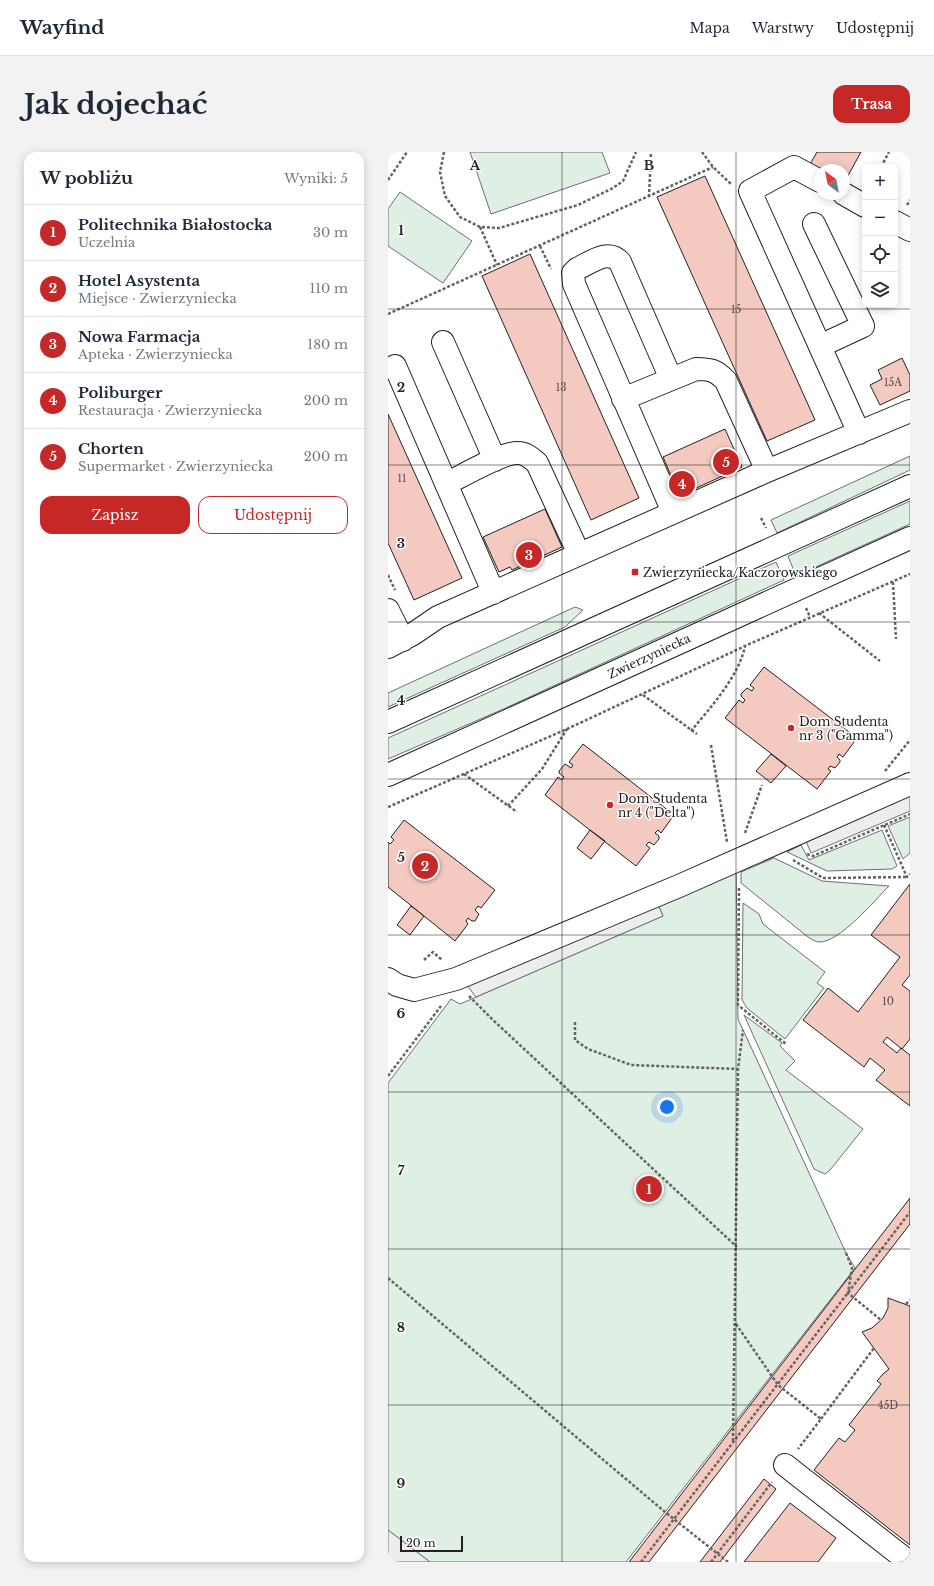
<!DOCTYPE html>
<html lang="pl">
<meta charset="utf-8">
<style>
:root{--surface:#fff;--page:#f2f2f3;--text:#1f2937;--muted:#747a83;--line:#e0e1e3;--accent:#c62828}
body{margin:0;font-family:"Libre Baskerville",serif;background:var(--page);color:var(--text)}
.controls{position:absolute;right:12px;top:12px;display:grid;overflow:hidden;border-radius:8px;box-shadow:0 2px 10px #0003}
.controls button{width:36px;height:36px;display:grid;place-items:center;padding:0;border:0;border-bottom:1px solid var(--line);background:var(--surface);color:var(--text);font:20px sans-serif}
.compass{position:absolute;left:426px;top:12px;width:36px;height:36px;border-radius:50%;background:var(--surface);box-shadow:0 2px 10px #0003;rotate:327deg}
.scale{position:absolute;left:12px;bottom:10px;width:63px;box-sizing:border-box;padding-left:4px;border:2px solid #222;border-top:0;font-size:11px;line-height:14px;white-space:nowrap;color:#222;-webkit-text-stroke:3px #fff;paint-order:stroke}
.you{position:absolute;left:279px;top:955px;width:14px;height:14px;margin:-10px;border:3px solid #fff;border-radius:50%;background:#1a73e8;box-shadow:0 0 0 6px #1a73e833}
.badge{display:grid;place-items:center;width:26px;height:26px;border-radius:50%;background:var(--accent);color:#fff;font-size:13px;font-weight:700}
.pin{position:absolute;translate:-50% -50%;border:2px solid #fff;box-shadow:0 1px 4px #0006}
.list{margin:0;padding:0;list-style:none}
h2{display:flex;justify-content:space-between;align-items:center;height:52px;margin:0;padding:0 16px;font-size:17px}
h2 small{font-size:13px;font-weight:400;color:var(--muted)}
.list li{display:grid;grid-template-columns:26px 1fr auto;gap:12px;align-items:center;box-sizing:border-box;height:56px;padding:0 16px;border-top:1px solid var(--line)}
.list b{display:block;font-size:15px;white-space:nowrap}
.list p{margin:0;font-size:13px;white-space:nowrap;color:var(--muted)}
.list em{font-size:13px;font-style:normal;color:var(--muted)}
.actions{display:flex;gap:8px;padding:12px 16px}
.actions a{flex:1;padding:9px 0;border:1px solid var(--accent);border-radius:12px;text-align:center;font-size:14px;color:var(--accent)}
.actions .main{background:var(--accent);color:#fff}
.icon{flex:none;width:22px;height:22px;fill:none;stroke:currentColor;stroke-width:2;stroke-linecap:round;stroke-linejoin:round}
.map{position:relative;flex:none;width:522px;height:1410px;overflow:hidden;border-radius:12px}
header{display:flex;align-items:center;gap:24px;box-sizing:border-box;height:56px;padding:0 20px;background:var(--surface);border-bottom:1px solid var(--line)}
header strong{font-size:19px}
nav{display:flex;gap:22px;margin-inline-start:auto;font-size:14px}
.intro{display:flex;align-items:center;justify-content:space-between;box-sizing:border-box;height:96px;padding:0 24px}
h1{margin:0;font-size:28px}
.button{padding:10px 18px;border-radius:12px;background:var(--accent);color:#fff;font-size:14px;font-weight:700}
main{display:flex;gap:24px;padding:0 24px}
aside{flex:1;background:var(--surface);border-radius:12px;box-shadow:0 2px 10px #0003}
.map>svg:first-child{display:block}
.green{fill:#e0efe3;stroke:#6f6f6f}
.parking{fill:#ededed;stroke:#6f6f6f}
.building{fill:#f3c9c0;stroke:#222}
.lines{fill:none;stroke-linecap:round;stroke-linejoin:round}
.minor-casing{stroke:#222;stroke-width:24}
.major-casing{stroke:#222;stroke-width:24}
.path{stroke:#646464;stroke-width:2.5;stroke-dasharray:3 2;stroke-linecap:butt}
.minor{stroke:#fff;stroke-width:22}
.major{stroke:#fff;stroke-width:22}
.grid{fill:none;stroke:#222;stroke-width:1;stroke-opacity:0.55}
.poi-dot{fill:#c62828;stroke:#fff;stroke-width:1.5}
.labels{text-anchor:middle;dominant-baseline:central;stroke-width:3;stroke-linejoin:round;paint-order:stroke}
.number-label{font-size:10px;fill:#564c4a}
.poi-label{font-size:12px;fill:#222;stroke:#fff;text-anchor:start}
.street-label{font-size:12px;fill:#222;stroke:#fff}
.grid-label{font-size:13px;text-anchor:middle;font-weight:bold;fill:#222;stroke:#fff;stroke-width:3;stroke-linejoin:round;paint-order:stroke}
</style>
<header>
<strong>Wayfind</strong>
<nav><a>Mapa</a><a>Warstwy</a><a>Udostępnij</a></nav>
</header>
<div class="intro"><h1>Jak dojechać</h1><a class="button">Trasa</a></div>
<main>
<aside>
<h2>W pobliżu<small>Wyniki: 5</small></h2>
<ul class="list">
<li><span class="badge">1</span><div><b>Politechnika Białostocka</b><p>Uczelnia</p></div><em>30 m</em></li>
<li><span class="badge">2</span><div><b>Hotel Asystenta</b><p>Miejsce · Zwierzyniecka</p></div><em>110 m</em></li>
<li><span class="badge">3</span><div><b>Nowa Farmacja</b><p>Apteka · Zwierzyniecka</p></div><em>180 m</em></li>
<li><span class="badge">4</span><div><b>Poliburger</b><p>Restauracja · Zwierzyniecka</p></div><em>200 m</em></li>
<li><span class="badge">5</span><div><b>Chorten</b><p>Supermarket · Zwierzyniecka</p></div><em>200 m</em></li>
</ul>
<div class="actions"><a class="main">Zapisz</a><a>Udostępnij</a></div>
</aside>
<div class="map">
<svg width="522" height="1410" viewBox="0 0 522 1410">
<rect width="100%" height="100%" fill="#fff"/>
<path class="green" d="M82,0H214L222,21L103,62Z
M12,40L84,89L55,131L0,94V57Z
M522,304V318L389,381L383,368Z
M522,349V372L408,424L400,404Z
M388,410L396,428L111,559L0,607V586Z
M187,455L195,458L177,475L0,555V541Z
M522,665V701L515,707L500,674Z
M494,678L509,714L504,717L439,719L399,700L413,693L421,708Z
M386,706L434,729L501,734C487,748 451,791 431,790C428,790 423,787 420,785L353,731V720Z
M348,709L350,867L458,1101L467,1116L238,1410H42L0,1378V931L63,847L72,852L275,764L269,750H282L291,734Z
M355,751L371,762L375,772L437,820L429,831L436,836L397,887L359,856L354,848Z
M356,863L394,891L392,894L407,909L398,918L475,977L442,1018L437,1022L426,1017Z"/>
<path class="parking" d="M522,642V659L423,701L417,687Z
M269,750L275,764L88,845L78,832Z
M0,1378L42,1410H0Z"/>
<path class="building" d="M429,0H473L456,31V18H432L421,14Z
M317,24L427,268L379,289L269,45Z
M142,102L251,346L203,368L94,124Z
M514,206L522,223V239L492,253L482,233L494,227L490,218Z
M0,262L74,426L26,448L0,391Z
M337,277L354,315L304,338L302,334L290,340L275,305Z
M157,357L174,395L124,418L122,415L111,420L95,385Z
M376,515L469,586L455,605L451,602L449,605L452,608V610L447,616L442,614L440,617L443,619L429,637L337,566L351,548L355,551L357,548L353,544V542L359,536L364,539L366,536L362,533Z
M195,592L286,663L273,681L270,678L267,681L271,684V687L266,693L261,690L258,693L262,696L248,714L157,643L170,625L174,628L176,625L171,621V619L177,612L183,616L185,613L181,610Z
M383,602L398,614L383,631L368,619Z
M16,668L107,738L93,756L90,754L87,758L91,762L87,769H84L80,766L78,769L80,772L67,789L0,735V690L2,692L6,688L3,685Z
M202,678L217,689L203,707L189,696Z
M522,732V823L514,833L522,839V887L514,897L499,885L495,890L509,901L513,896L522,903V954L488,928L497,918L482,906L476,915L415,868L440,836L470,860L512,805L483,783Z
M23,754L36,764L22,783L9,773Z
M522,1046V1072L261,1410H241Z
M500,1146L522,1154V1393L426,1318L451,1286L457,1290L467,1278L461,1273L493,1232L489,1229L495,1222L501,1217L474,1180L484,1176L495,1166L500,1156Z
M376,1327L388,1337L332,1410H312Z
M402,1351L448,1386L430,1410H356Z"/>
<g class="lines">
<g class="minor-casing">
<path id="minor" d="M432,29L406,15L362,39L471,281
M456,42L477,54
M507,70L522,78
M426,72L475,174L432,194
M55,190L107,308
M7,214L103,435L105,441
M283,227L232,110C220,96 202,111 189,117L185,121L186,132L285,360
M235,247L308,217C322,217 328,218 338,229L379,319
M58,332C74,324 115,300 130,301C138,301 143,306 149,311L191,402
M0,458L15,488
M0,495L25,482L50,465L379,319L522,259
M0,827L9,833L26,838L68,827L291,734L522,632
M397,1313L521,1410"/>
</g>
<g class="major-casing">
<path id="major" d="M0,570L522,334
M0,623L522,386"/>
</g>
<path class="path" d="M56,0L52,20L57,44L72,65L92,75L111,76L190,53L225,36L235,29L248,0
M314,0L325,15L343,32
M493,15L501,0
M0,28L19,0
M261,45L263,0
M519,53L522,48
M92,75L109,113
M152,94L163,117
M0,162L325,15
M373,366L378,376
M0,423L7,438
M505,430L508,487
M418,456L422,465
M431,461L492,509
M255,543L309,582
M303,579C323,555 351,524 357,494
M323,593L339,690
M497,619L522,588
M76,622L129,660
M120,654L154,617L179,577
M0,655L179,577L357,494L522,422
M496,673L519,725L522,722
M357,681L374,633
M419,702L425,704L522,662
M405,708L435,726L519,725
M351,736L350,853L398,892
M36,808L45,800L54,808
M81,844L105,868L349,1095
M187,870V888L200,897L243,913L350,917
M0,924L53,854
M458,1101L464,1116L460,1141L493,1168
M0,1126L277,1360L340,1410
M518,1152L522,1148
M348,1172L390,1233L433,1267L410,1297
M433,1267L486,1196
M345,1289L350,917L355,878
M253,1410L522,1060
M323,1410L384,1330"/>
<use href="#minor" class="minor"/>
<use href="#major" class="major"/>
</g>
<path class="grid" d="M174,0V1410M348,0V1410M0,157H522M0,313H522M0,470H522M0,627H522M0,783H522M0,940H522M0,1097H522M0,1253H522"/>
<g class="poi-dot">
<rect x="243" y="416" width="8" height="8" rx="2"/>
<circle cx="403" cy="576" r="4"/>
<circle cx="222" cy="653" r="4"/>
</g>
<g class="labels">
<g class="number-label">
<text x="348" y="157">15</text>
<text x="505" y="230">15A</text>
<text x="173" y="235">13</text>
<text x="14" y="326">11</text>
<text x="500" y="849">10</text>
<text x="500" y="1253">45D</text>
</g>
<g class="poi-label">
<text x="255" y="420">Zwierzyniecka/Kaczorowskiego</text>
<text x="411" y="569">Dom Studenta<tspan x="411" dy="14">nr 3 ("Gamma")</tspan></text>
<text x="230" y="646">Dom Studenta<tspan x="230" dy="14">nr 4 ("Delta")</tspan></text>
</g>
<g class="street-label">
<text transform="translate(261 504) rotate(-25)">Zwierzyniecka</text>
</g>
</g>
<g class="grid-label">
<text x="87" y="18">A</text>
<text x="261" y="18">B</text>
<text x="13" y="83">1</text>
<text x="13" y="240">2</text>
<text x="13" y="396">3</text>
<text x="13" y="553">4</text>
<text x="13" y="710">5</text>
<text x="13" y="866">6</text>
<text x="13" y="1023">7</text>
<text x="13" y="1180">8</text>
<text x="13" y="1336">9</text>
</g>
</svg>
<div class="controls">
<button>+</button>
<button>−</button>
<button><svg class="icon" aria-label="locate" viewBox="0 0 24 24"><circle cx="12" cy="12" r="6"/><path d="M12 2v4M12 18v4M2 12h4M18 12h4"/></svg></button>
<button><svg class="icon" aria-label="layers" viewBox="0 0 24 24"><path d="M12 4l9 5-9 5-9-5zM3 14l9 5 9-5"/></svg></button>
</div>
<svg class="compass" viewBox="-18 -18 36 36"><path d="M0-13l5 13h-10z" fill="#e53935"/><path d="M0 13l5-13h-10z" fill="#747a83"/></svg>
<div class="scale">20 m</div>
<div class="you"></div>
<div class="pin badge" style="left:261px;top:1037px">1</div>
<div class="pin badge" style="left:37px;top:714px">2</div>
<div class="pin badge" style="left:141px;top:403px">3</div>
<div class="pin badge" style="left:294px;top:332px">4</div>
<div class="pin badge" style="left:338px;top:310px">5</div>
</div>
</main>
